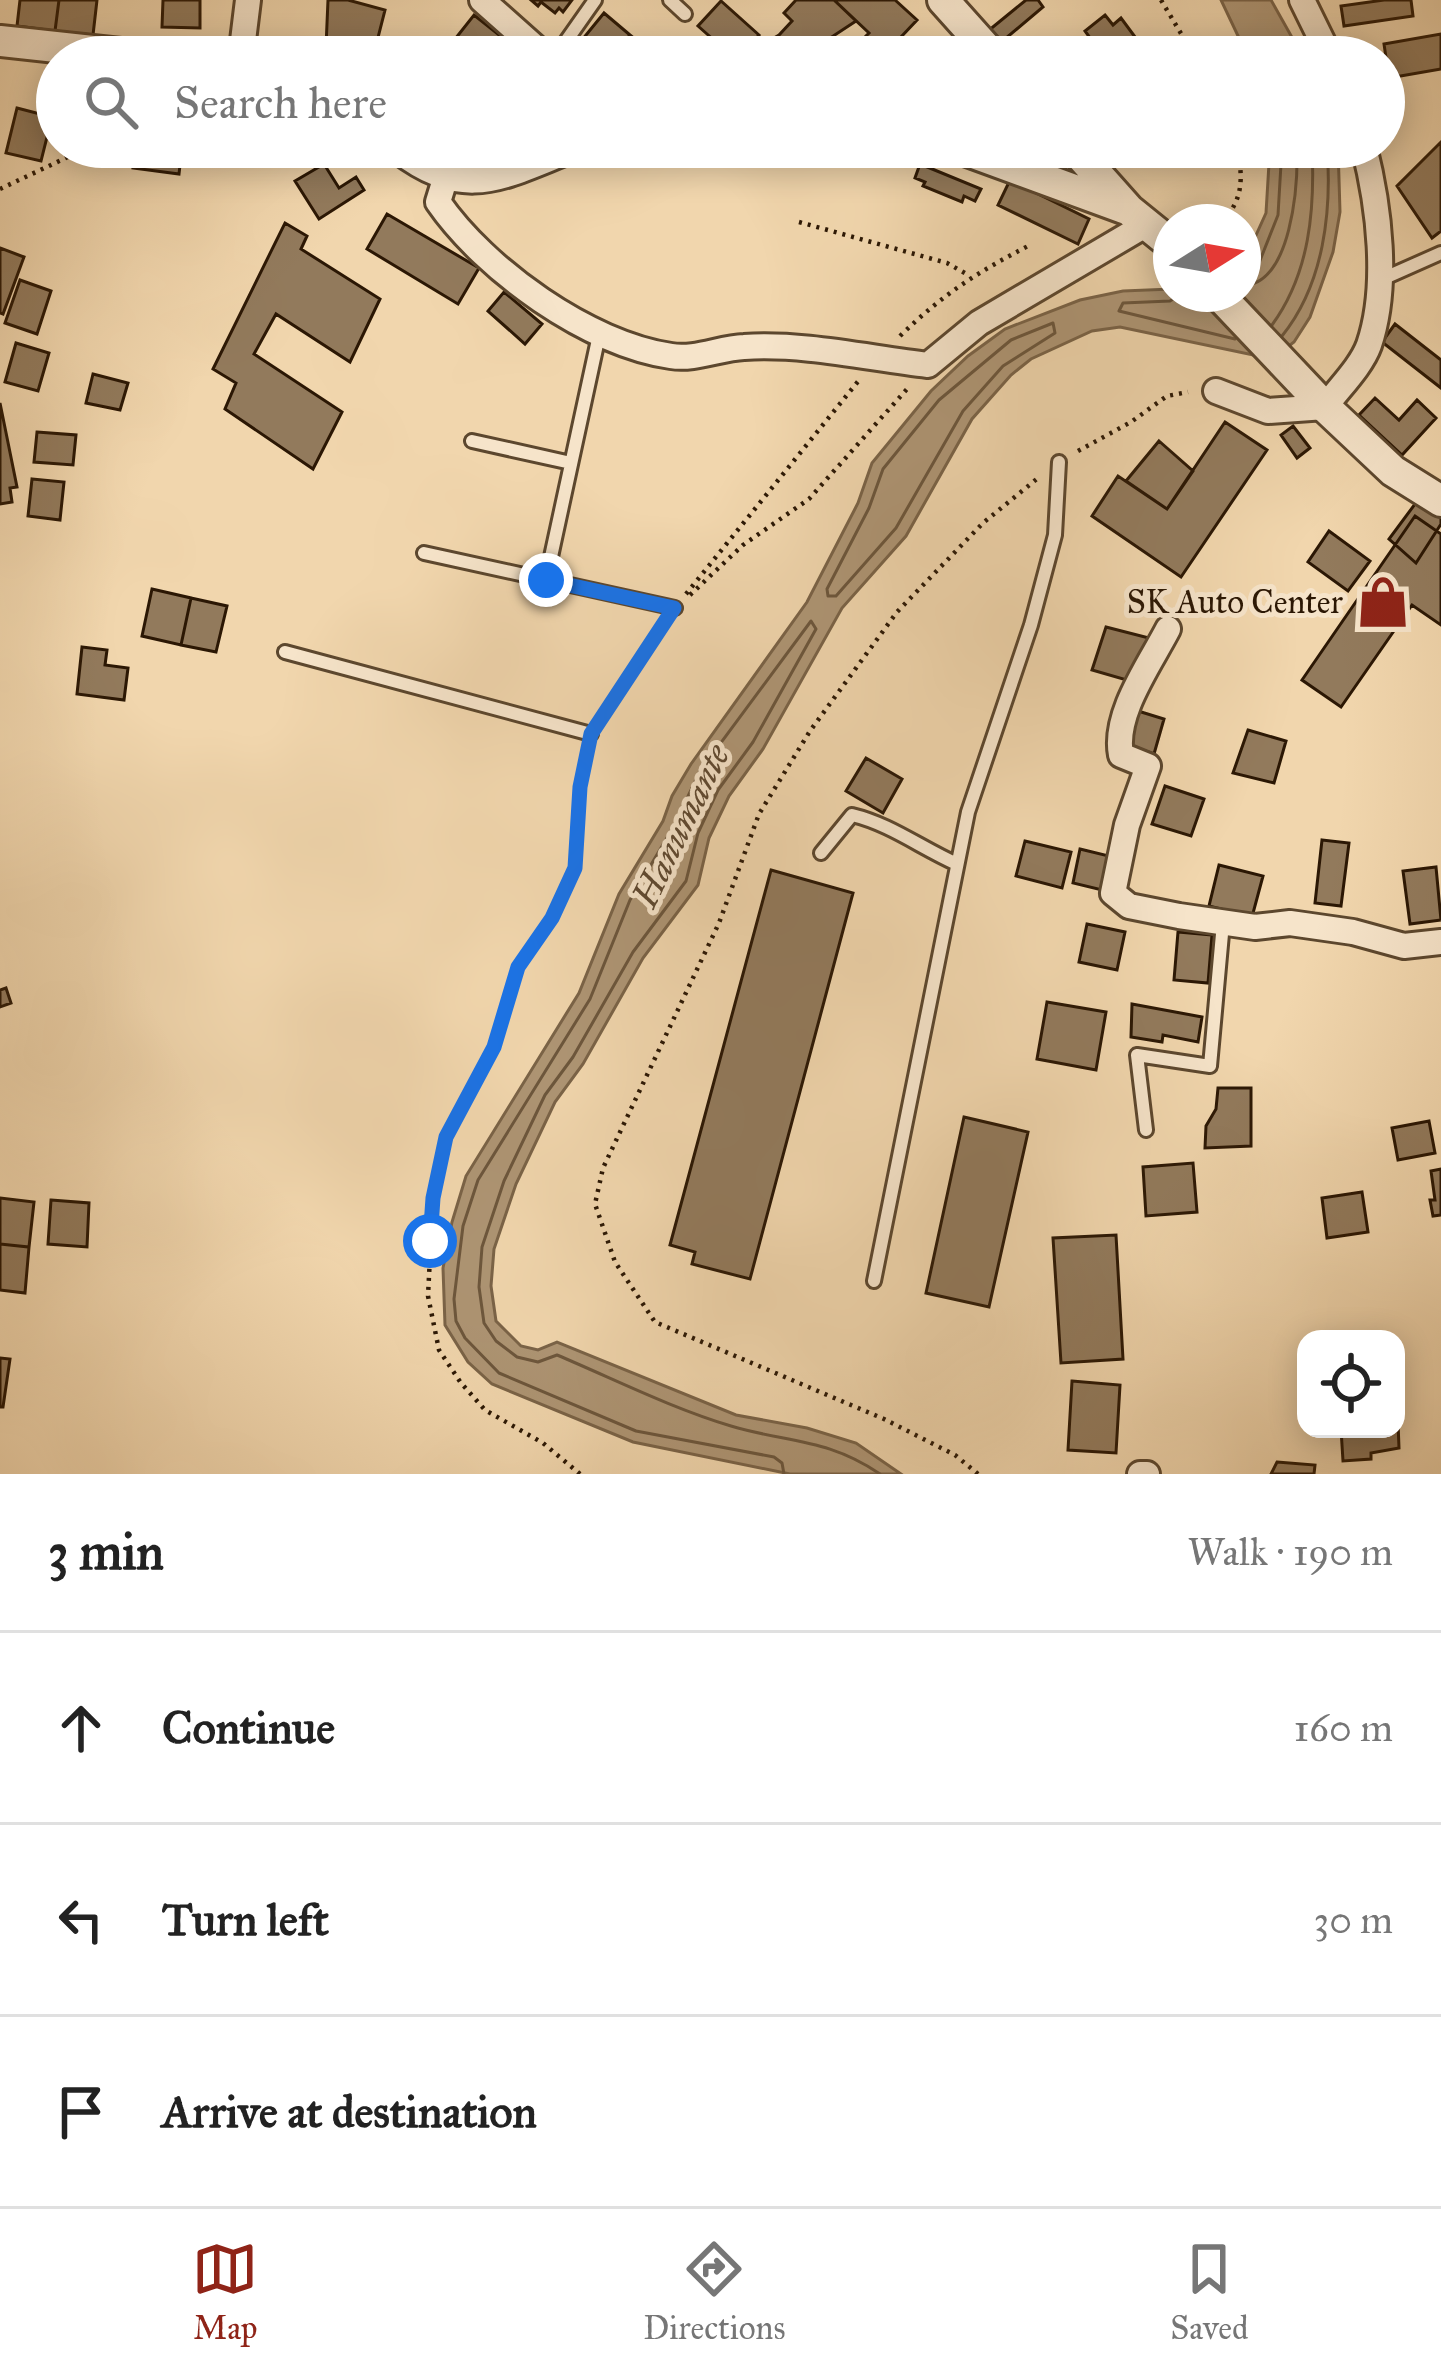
<!DOCTYPE html>
<meta charset="utf-8">
<style>
:root{--surface:#fff;--page:#f2f2f2;--text:#222;--muted:#767676;--line:#e0e0e0;--accent:#8f2418}
body{margin:0;font-family:"IM FELL Great Primer",serif;background:var(--page);color:var(--text)}
.controls{position:absolute;right:36px;bottom:36px;display:grid;overflow:hidden;border-radius:24px;box-shadow:0 6px 30px #0003}
.controls button{width:108px;height:108px;display:grid;place-items:center;padding:0;border:0;border-bottom:3px solid var(--line);background:var(--surface);color:var(--text);font:60px sans-serif}
.compass{position:absolute;left:1153px;top:204px;width:108px;height:108px;border-radius:50%;background:var(--surface);box-shadow:0 6px 30px #0003;rotate:79deg}
.stop{position:absolute;width:36px;height:36px;margin:-27px;border:9px solid #1a73e8;border-radius:50%;background:#fff}
.stop.end{background:#1a73e8;border-color:#fff;box-shadow:0 3px 12px #0008}
.list{margin:0;padding:0;list-style:none}
h2{display:flex;justify-content:space-between;align-items:center;height:156px;margin:0;padding:0 48px;font-size:51px}
h2 small{font-size:39px;font-weight:400;color:var(--muted)}
.list li{display:grid;grid-template-columns:78px 1fr auto;gap:36px;align-items:center;box-sizing:border-box;height:192px;padding:0 48px;border-top:3px solid var(--line)}
.list b{display:block;font-size:45px;white-space:nowrap}
.list em{font-size:39px;font-style:normal;color:var(--muted)}
.icon{flex:none;width:66px;height:66px;fill:none;stroke:currentColor;stroke-width:2;stroke-linecap:round;stroke-linejoin:round}
.map{position:relative;flex:none;width:1441px;height:1474px;overflow:hidden}
.search{position:absolute;background:var(--surface);box-shadow:0 6px 30px #0003;left:36px;right:36px;top:36px;height:132px;display:flex;align-items:center;gap:30px;box-sizing:border-box;padding:0 42px;border-radius:66px;color:var(--muted);font-size:45px}
.sheet{height:732px;background:var(--surface)}
nav{display:flex;justify-content:space-around;align-items:center;box-sizing:border-box;height:168px;border-top:3px solid var(--line);background:var(--surface);font-size:33px;color:var(--muted)}
nav a{display:grid;justify-items:center;gap:6px}
nav .on{color:var(--accent)}
.map>svg:first-child{display:block}
.water{fill:#ae9574;stroke:#7a6347;stroke-width:3}
.lines{fill:none;stroke-linecap:round;stroke-linejoin:round}
.shore{stroke:#6c563c;stroke-width:3}
.building{fill:#927a5c;stroke:#2b1704;stroke-width:3}
.service-casing{stroke:#5c472e;stroke-width:18}
.minor-casing{stroke:#5c472e;stroke-width:30}
.tertiary-casing{stroke:#5c472e;stroke-width:36}
.path{stroke:#2b1704;stroke-width:4.5;stroke-dasharray:3 6;stroke-linecap:butt}
.service{stroke:#f6e4ca;stroke-width:12}
.minor{stroke:#f6e4ca;stroke-width:24}
.tertiary{stroke:#f6e4ca;stroke-width:30}
.route{stroke:#1a73e8;stroke-width:15}
.labels{text-anchor:middle;dominant-baseline:central;stroke-width:10;stroke-linejoin:round;paint-order:stroke}
.poi-label{font-size:33px;fill:#2b1704;stroke:#f6e4ca;text-anchor:end}
.water-label{font-size:36px;font-style:italic;fill:#5f4931;stroke:#f6e4ca}
</style>
<div class="map">
<svg width="1441" height="1474" viewBox="0 0 1441 1474">
<rect width="100%" height="100%" fill="#f1d6ad"/>
<filter id="stains"><feTurbulence type="fractalNoise" baseFrequency=".00167" numOctaves="4"/><feColorMatrix values="0 0 0 0 .2 0 0 0 0 .09 0 0 0 0 .02 0 0 0 .5 -.17"/></filter>
<radialGradient id="worn" r=".72"><stop offset=".6" stop-color="#630" stop-opacity="0"/><stop offset="1" stop-color="#630" stop-opacity=".3"/></radialGradient>
<path class="water" d="M1221,0H1271L1303,57H1248Z
M1270,147H1338L1340,212L1333,252L1310,317L1294,342L1281,352L1258,356L1120,327L1092,331L1031,359L1011,375L972,419L906,536L842,608L763,749L729,796L709,838L698,885L643,958L583,1064L555,1102L516,1184L494,1249L491,1286L496,1321L521,1346L538,1350L557,1342L736,1415L807,1428L856,1443L901,1474H790L633,1442L492,1384L468,1362L445,1325L443,1268L452,1222L466,1176L579,993L619,894L663,821L672,796L691,764L807,602L858,503L872,463L931,391L968,356L1005,329L1080,300L1123,291L1171,289V294H1243V264L1266,213Z"/>
<g class="lines">
<path class="shore" d="M1243,271L1259,263L1278,215L1282,147
M1243,286C1292,283 1298,185 1297,147
M1181,294L1170,301L1123,303L1119,311L1235,339
M1053,323L1055,333L1003,366L963,411L896,528L836,596H828L827,589L869,508L883,469L939,400L1011,340Z
M1272,325C1310,273 1315,209 1312,147
M1282,336C1324,284 1332,211 1327,147
M784,1474L782,1463L774,1457L636,1431L499,1373L465,1338L456,1321L454,1299L463,1226L478,1180L590,999L630,900L674,826L700,771L811,621L816,629L753,742L718,790L698,833L686,881L633,952L573,1057L545,1095L504,1181L482,1247L479,1287L484,1323L496,1341L517,1357L538,1362L557,1355C614,1379 671,1408 731,1426C788,1443 827,1438 880,1474"/>
</g>
<path class="building" d="M20,0H59L55,31L17,26Z
M59,0H97L93,35L55,31Z
M163,0H200V28L162,27Z
M328,0H348L385,10L373,57L326,47Z
M531,0H572L563,12L559,8L555,13L541,2L538,6Z
M796,0H834L856,21L821,44L811,57H756L757,48L779,35L792,21L784,13Z
M834,0H895L917,20L884,55L865,37L869,33Z
M1026,0H1038L1043,7L999,44L988,31Z
M1384,0H1411L1413,16L1344,26L1341,6Z
M721,1L759,35L739,57H733L698,26Z
M604,13L630,35L611,57H589L577,46Z
M474,15L508,42L495,57H448L444,53Z
M1105,15L1113,25L1121,18L1141,45L1125,57H1093L1086,48L1093,42L1085,31Z
M1441,34V69L1389,78L1384,44Z
M630,35L656,57H611Z
M826,41L845,57H811Z
M17,108L52,117L41,161L6,153Z
M1441,142V231L1432,238L1397,186Z
M136,147H182L179,174L133,168Z
M1106,147H1131L1120,160Z
M1146,147H1183L1168,165Z
M324,164L339,188L356,177L364,190L319,219L295,181Z
M920,164L981,189L975,201L964,196L962,202L923,186L925,182L915,178Z
M1010,180L1089,219L1078,244L998,205Z
M387,214L479,268L458,304L367,249Z
M285,223L307,236L301,249L380,299L350,362L276,314L254,354L342,412L313,469L225,409L236,383L213,369Z
M0,248L24,257L3,314L0,313Z
M20,280L51,291L37,334L5,323Z
M504,292L542,324L525,344L488,311Z
M1395,324L1441,360V388L1382,342Z
M16,343L49,353L38,391L5,382Z
M93,374L128,383L120,410L86,403Z
M1375,398L1399,420L1417,400L1436,418L1402,455L1359,415Z
M0,403L17,487L10,488L12,502L0,504Z
M1225,422L1267,450L1181,577L1092,516L1118,476L1167,509Z
M1293,426L1310,448L1297,458L1281,435Z
M37,432L76,435L73,465L34,462Z
M1159,441L1193,471L1167,509L1126,481Z
M32,479L64,482L60,520L28,516Z
M1418,500L1441,516V524L1416,563L1389,539Z
M1415,516L1441,534V625L1412,605L1341,707L1302,680Z
M1329,531L1370,561L1348,591L1308,562Z
M152,589L191,598L181,645L142,636Z
M191,598L227,606L216,652L181,645Z
M1106,627L1149,638L1130,681L1092,670Z
M82,647L107,650L105,665L128,668L124,700L77,694Z
M1138,711L1164,719L1154,754L1128,745Z
M1248,730L1286,741L1274,783L1233,773Z
M866,758L902,779L883,813L846,791Z
M1165,786L1204,799L1191,836L1152,824Z
M1322,840L1349,843L1341,906L1315,903Z
M1025,841L1071,852L1062,888L1016,876Z
M1080,849L1109,856L1102,890L1073,883Z
M1219,865L1263,876L1252,917L1209,906Z
M1436,867L1441,920L1410,924L1403,871Z
M771,870L853,893L750,1279L692,1264L695,1252L670,1245Z
M1087,924L1125,932L1117,970L1079,962Z
M1178,932L1212,935L1208,983L1174,980Z
M6,988L11,1003L0,1007V990Z
M1047,1002L1106,1012L1096,1070L1037,1059Z
M1132,1004L1202,1017L1198,1042L1163,1035L1162,1042L1131,1037Z
M1218,1088H1251V1146L1205,1148L1206,1126L1216,1109Z
M964,1117L1028,1132L989,1307L926,1293Z
M1429,1121L1435,1153L1398,1160L1392,1128Z
M1193,1163L1197,1212L1146,1216L1143,1167Z
M1441,1169V1215L1433,1216L1430,1200H1435L1431,1171Z
M1362,1192L1368,1232L1327,1238L1322,1198Z
M0,1198L34,1202L29,1247L0,1244Z
M51,1200L89,1203L87,1247L48,1244Z
M1116,1235L1123,1359L1061,1363L1053,1238Z
M0,1244L29,1247L25,1293L0,1290Z
M0,1358L10,1359L3,1407H0Z
M1072,1381L1120,1385L1116,1453L1068,1450Z
M1398,1422L1399,1448L1371,1453V1459L1343,1461L1341,1429H1396Z
M1277,1462L1315,1465L1314,1474H1271Z"/>
<g class="lines">
<g class="service-casing">
<path id="service" d="M670,0L685,14
M555,57L595,0
M1380,280L1441,253
M472,441L571,463
M424,553L675,608
M546,580L599,335
M285,652L591,734
M821,853L852,815C890,824 921,848 957,864
M1146,1130L1137,1055L1210,1066L1223,923
M874,1281L968,812L1031,625L1055,535L1059,462"/>
</g>
<g class="minor-casing">
<path id="minor" d="M482,0L546,57
M1302,0L1330,57
M241,57L248,0
M446,176L438,202C485,270 588,344 671,356C695,360 720,348 744,347C804,343 868,358 928,365L979,323L1147,224
M1216,391L1268,411L1325,407C1338,389 1361,367 1369,345C1389,286 1379,206 1364,147
M1168,629C1150,664 1113,714 1121,755L1148,766L1127,825L1113,893L1129,906L1179,916L1255,927L1290,923L1353,932L1404,946L1441,942
M1140,1474H1147"/>
</g>
<g class="tertiary-casing">
<path id="tertiary" d="M943,0L994,57
M0,41L148,57
M398,147C466,199 499,175 571,147
M957,147L1129,210
M1073,147L1129,210L1171,244
M1218,294L1325,407L1393,471L1441,501"/>
</g>
<path class="path" d="M1161,0L1195,57
M0,189L89,147
M799,222L947,263L970,276
M1222,222C1244,199 1243,177 1237,147
M900,336C943,294 979,271 1032,244
M1078,451L1131,422L1167,396L1188,392
M686,594L860,379
M690,595L743,545L809,499L907,389
M602,715L662,625
M580,1474L543,1443L485,1410L461,1383L439,1350L428,1296L433,1198L446,1137L493,1047L517,967L552,918L575,868L580,787L587,754
M978,1474L955,1455L884,1419L655,1322L615,1262L595,1204L603,1168L719,923L759,814L810,731L897,612L983,523L1038,478"/>
<use href="#service" class="service"/>
<use href="#minor" class="minor"/>
<use href="#tertiary" class="tertiary"/>
</g>
<g class="lines">
<path class="route" d="M430,1241L433,1198L446,1137L494,1047L518,967L552,918L575,868L580,787L591,734L674,608L546,580"/>
</g>
<defs>
<g id="shop-bare" transform="scale(4.14)"><path d="M-5-2.5h2.3a2.7 3.5 0 0 1 5.4 0H5L5.5 6h-11ZM-1.5-2.5h3a1.5 2.3 0 0 0-3 0Z" fill="#8f2418" stroke="#f6e4ca" stroke-width="2.5" paint-order="stroke"/></g>
</defs>
<g fill-rule="evenodd">
<use href="#shop-bare" x="1383" y="602"/>
</g>
<g class="labels">
<g class="poi-label">
<text x="1343" y="602">SK Auto Center</text>
</g>
<g class="water-label">
<text transform="translate(681 826) rotate(-64)">Hanumante</text>
</g>
</g>
<rect width="100%" height="100%" filter="url(#stains)"/>
<rect width="100%" height="100%" fill="url(#worn)"/>
</svg>
<div class="controls">
<button><svg class="icon" aria-label="locate" viewBox="0 0 24 24"><circle cx="12" cy="12" r="6"/><path d="M12 2v4M12 18v4M2 12h4M18 12h4"/></svg></button>
</div>
<svg class="compass" viewBox="-18 -18 36 36"><path d="M0-13l5 13h-10z" fill="#e53935"/><path d="M0 13l5-13h-10z" fill="#767676"/></svg>
<div class="stop" style="left:430px;top:1241px"></div>
<div class="stop end" style="left:546px;top:580px"></div>
<div class="search"><svg class="icon" aria-label="search" viewBox="0 0 24 24"><circle cx="10" cy="10" r="6"/><path d="M15 15l6 6"/></svg>Search here</div>
</div>
<section class="sheet">
<h2>3 min<small>Walk · 190 m</small></h2>
<ul class="list">
<li><svg class="icon" aria-label="ahead" viewBox="0 0 24 24"><path d="M12 20V5M6 11l6-6 6 6"/></svg><div><b>Continue</b></div><em>160 m</em></li>
<li><svg class="icon" aria-label="left" viewBox="0 0 24 24"><path d="M17 20v-9H6M10 6l-5 5 5 5"/></svg><div><b>Turn left</b></div><em>30 m</em></li>
<li><svg class="icon" aria-label="arrive" viewBox="0 0 24 24"><path d="M6 21V4h12l-3 4 3 4H6"/></svg><div><b>Arrive at destination</b></div></li>
</ul>
</section>
<nav>
<a class="on"><svg class="icon" aria-label="map" viewBox="0 0 24 24"><path d="M3 6l6-2 6 2 6-2v14l-6 2-6-2-6 2zM9 4v14M15 6v14"/></svg>Map</a>
<a><svg class="icon" aria-label="directions" viewBox="0 0 24 24"><path d="M12 3l9 9-9 9-9-9zM9 14v-3h6M13 9l2 2-2 2"/></svg>Directions</a>
<a><svg class="icon" aria-label="saved" viewBox="0 0 24 24"><path d="M7 4h10v16l-5-4-5 4z"/></svg>Saved</a>
</nav>
